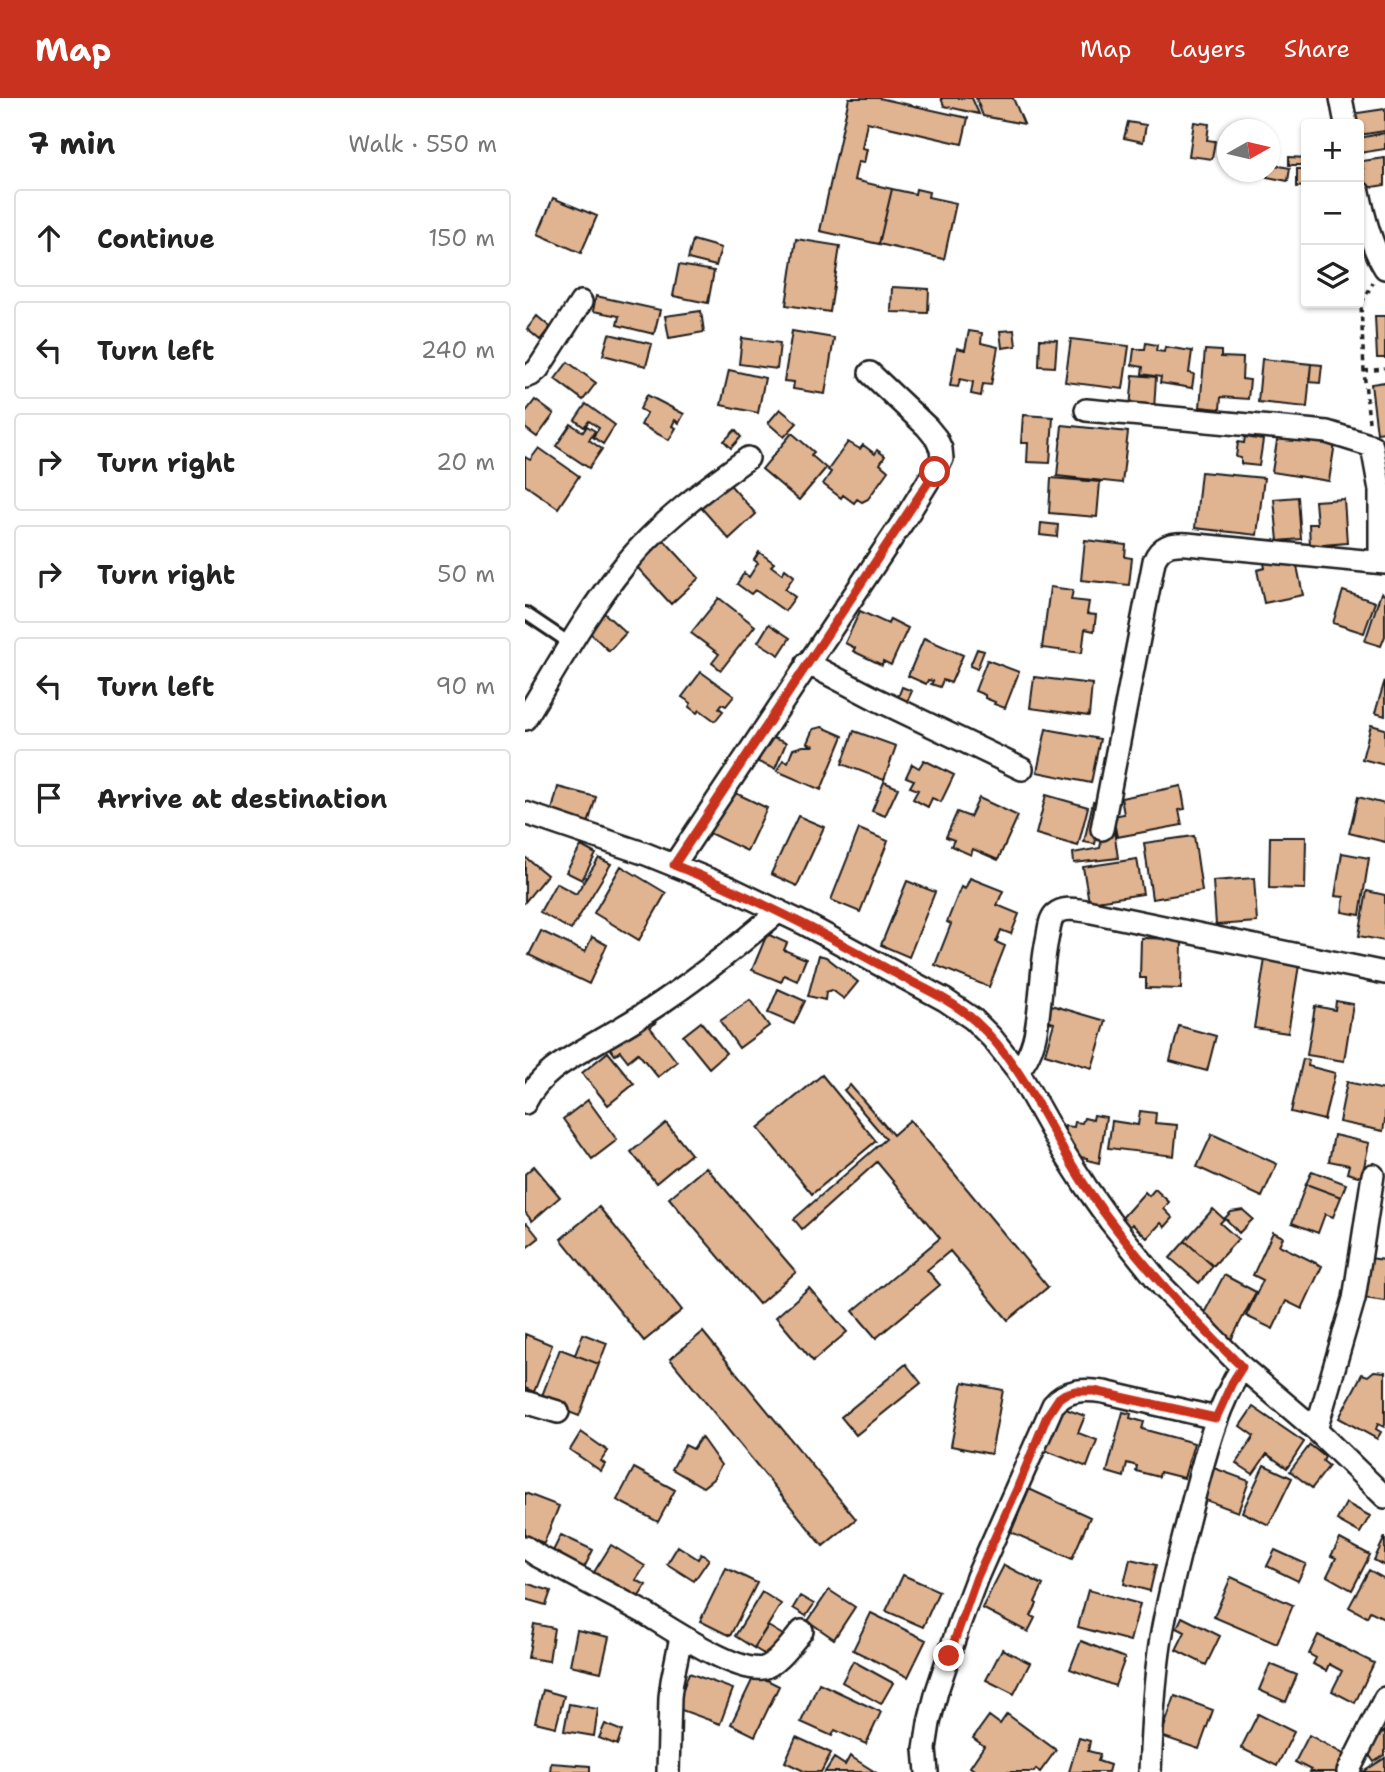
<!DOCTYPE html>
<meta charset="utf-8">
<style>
:root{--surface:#fff;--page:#f2f2f2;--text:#222;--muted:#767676;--line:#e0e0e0;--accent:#c8321e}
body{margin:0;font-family:"Shantell Sans",sans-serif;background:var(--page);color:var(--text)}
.controls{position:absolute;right:21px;top:21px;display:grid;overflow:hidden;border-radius:7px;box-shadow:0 2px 5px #0004}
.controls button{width:63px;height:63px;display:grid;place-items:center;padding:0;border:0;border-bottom:2px solid var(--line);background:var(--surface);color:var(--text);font:35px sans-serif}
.compass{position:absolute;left:692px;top:21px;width:63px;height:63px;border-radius:50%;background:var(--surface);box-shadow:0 2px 5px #0004;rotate:82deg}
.stop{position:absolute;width:21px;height:21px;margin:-16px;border:5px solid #c8321e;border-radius:50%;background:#fff}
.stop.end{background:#c8321e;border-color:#fff;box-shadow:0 2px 7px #0008}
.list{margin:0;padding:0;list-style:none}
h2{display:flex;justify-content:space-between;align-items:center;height:91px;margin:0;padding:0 28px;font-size:30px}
h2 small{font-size:23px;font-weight:400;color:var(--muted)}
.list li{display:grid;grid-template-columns:46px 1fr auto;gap:21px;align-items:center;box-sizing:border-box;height:98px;margin:0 14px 14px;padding:0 14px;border:2px solid var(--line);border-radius:7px}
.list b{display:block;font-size:26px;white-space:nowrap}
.list em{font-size:23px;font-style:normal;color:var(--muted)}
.icon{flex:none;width:38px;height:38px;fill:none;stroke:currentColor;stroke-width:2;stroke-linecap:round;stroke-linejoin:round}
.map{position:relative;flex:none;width:860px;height:1674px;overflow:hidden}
header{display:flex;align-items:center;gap:42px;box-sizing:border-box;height:98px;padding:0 35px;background:var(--accent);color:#fff}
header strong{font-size:33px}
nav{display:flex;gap:38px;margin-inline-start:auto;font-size:24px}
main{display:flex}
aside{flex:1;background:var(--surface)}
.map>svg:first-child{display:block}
.building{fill:#e1b491;stroke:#1c1c1c;stroke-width:2}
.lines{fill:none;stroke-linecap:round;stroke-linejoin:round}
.lane-casing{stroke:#1c1c1c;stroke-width:16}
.street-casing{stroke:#1c1c1c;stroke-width:26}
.path{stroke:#1c1c1c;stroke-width:3.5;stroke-dasharray:5 5;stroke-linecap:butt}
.lane{stroke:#fff;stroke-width:10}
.street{stroke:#fff;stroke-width:21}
.route{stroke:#c8321e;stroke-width:9}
</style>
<header>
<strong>Map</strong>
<nav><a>Map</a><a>Layers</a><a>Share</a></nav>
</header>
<main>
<aside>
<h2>7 min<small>Walk · 550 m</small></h2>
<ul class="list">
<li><svg class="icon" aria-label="ahead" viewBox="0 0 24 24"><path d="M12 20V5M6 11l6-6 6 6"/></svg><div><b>Continue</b></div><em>150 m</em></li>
<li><svg class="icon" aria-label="left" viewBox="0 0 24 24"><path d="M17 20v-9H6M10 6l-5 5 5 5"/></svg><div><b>Turn left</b></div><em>240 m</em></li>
<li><svg class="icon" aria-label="right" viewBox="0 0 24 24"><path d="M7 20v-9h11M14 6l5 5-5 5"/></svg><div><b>Turn right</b></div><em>20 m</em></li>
<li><svg class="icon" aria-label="right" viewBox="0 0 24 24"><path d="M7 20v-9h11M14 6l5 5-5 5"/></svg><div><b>Turn right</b></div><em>50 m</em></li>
<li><svg class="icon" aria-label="left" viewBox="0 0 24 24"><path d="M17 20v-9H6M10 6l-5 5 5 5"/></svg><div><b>Turn left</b></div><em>90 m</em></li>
<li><svg class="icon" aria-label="arrive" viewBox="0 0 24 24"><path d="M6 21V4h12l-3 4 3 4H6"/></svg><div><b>Arrive at destination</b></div></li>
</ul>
</aside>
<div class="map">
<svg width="860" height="1674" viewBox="0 0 860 1674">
<rect width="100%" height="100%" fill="#fff"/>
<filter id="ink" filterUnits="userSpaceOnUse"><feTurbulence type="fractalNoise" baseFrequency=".0143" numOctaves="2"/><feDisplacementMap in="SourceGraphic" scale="14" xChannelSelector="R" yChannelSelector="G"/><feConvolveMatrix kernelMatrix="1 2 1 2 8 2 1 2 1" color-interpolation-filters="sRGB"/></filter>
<g filter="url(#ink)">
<path class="building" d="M324,0H354L443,20L437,46L342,24L337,50L342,51L339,65L333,64L329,82L367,91L354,146L295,133Z
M416,0H447L454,16L419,8Z
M451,0H488L499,26L458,18Z
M860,11V33L834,37V26H828L826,16Z
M603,24L621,27L618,44L599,40Z
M669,24L684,26L682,42L690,43L687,61L664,58Z
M860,35V51L834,55V40Z
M764,59L781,60V67H764Z
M860,60V87L841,90L837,63Z
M744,66L765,70L763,83L742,79L743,74H744Z
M772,71H781V88L772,89Z
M367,91L390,96L391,91L404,94L403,99L431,105L419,161L354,146Z
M28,100L72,118L56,155L13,136Z
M271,141L315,148L305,214L261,207Z
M168,142L196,150L191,168L163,161Z
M154,167L189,173L183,205L148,198Z
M367,189L404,191L403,215L366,214Z
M71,198L135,212L129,236L92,227L94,218L68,213Z
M176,213L179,234L144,240L140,218Z
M12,218L25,229L15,242L2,231Z
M850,218H860V260H852Z
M489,232L491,248L477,250L475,233Z
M267,233L309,240L300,296L268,291L269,284L259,283Z
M444,233L457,235L456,245L473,249L466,287L458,286L456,298L446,296L448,284L435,281L433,289L425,288L432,250L440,252Z
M84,236L127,246L121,268L78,257Z
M217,240L255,245L252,271L214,266Z
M515,241L532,242L530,269L514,268Z
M546,241L604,248L598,291L540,284Z
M621,245L632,247L631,253L639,254L640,249L667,253L664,275L669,276L667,290L635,285L636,279L617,276L618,269L607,267L609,251H620Z
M680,252L696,253V259L718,260L717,281L725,282L723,301L696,299L695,311L675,309Z
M737,261L786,266L782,309L733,304Z
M43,264L71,285L58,302L30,281Z
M786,266L797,267L795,285L784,284Z
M204,272L240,280L233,315L196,307Z
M608,277L631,279L629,312L605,310Z
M860,284V334L852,335L846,286Z
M122,297L159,316L154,325L150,322L147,328L151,330L144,342L116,327L122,315L115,311Z
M10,302L29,316L12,339L0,330V315Z
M61,306L90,327L78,346L68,339L74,330L64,323L59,329L50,322Z
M255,311L272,325L259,339L243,325Z
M498,317L528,319L525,365L502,364L503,345H496Z
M46,326L58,334L62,328L70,333L64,342L77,351L64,370L31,348Z
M537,327L603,334L597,385L532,378Z
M210,332L216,339L206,350L199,343Z
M267,335L289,354L286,357L301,370L274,402L237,371Z
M753,337L810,345L804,383L747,374Z
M720,339L738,342L734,368L716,366V360L711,359L713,344L719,345Z
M323,344L335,351L338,347L350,356L352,352L360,358L355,366L363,373L343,401L337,404L332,401L329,405L318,397L316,400L298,386L306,374L303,372Z
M14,350L54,378L33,410L0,387V359L5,362Z
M676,374L739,380L732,437L670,430Z
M199,380L231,416L204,441L172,405Z
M526,380L575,384L572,419L524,415Z
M773,399L776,441L753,443L749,401Z
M819,401L822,445L785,448L784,426H792L790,403Z
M516,425L533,427L532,439L515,437Z
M139,442L174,480L146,506L111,468Z
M560,442L601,447L600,459L607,460L604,487L556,482Z
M234,454L249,465L246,468L257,476L260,471L269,478L260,491L270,499L260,513L230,492L226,496L212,486L219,475L224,479L233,465L229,462Z
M763,460L771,463L778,497L739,505L732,472L740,470L739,465Z
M525,489L548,492L546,502L564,504L562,516L571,517L569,533L560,531L557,555L517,550Z
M818,493L850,504L839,535L808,525Z
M856,495L860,497V538L856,548L840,543Z
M194,500L230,528L196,572L187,565L194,556L166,535Z
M335,513L363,526L365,521L383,530L366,567L358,563L357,567L328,553L330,550L320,545Z
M78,514L101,535L84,553L62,532Z
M244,526L265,540L254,557L233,544Z
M399,540L438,557L426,585L418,582L415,589L406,586L408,583L403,582L401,586L383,578Z
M452,551L459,553L452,571L445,568Z
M462,562L494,574L480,610L469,606L470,604L460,600V597L450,593Z
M176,574L209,598L201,608L197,606L194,610L198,613L190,623L175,612L172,615L164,609L166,605L157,599Z
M509,579L567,586L564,618L505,610Z
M860,582V618L850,615Z
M377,589L387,593L381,606L372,602Z
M846,627L860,631V667L837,661Z
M297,629L318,638L296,692L252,673L258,662L263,664L268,651L278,648H289L282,645L288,631Z
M521,631L575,641L566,685L512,674Z
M329,633L371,648L359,682L317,666Z
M243,638L261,645L250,671L233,664Z
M399,662L429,677L416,704L407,700L403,709L388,701L393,692L385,689L389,682L381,679L387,666L394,670Z
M359,684L373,690L360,718L347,713Z
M656,688L660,711L654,712L657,727L592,739L588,718L599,716L596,700Z
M33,689L71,699L63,726L26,716Z
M200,690L242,710L222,753L180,733Z
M521,697L563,709L553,748L511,736Z
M833,699L860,706V744L824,735Z
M454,700L493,718L473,762L448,751L446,757L426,748L429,742L421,739L432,714L445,719Z
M568,704L579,706L570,746L559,744Z
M273,718L299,729L272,788L246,776Z
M579,730L589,732L593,760L549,765L548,755L575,750Z
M334,731L363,743L335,814L306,802Z
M669,738L677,793L627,801L619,745Z
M745,739H781L780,791L744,790Z
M56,748L71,756L57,782L41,774Z
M817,755L844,760L835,817L817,814L819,799L810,798Z
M0,759L22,777L0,804Z
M74,760L86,766L46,832L15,814L31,785L51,796Z
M612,761L618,796L564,804L558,769Z
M96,768L141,795L114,842L69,815Z
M445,780L478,793L472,807L494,816L486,836L476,832L471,844L480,848L464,889L410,867L426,826L422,824L436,789L440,791Z
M729,780L732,824L691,827L688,783Z
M382,783L410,794L384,859L356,847Z
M842,793L860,797V843L834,838Z
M16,833L60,854L67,839L82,847L64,886L4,857Z
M242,836L262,845L259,852L281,861L272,883L259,877L256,884L227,872Z
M616,840L657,841L656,891L621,890V880H615Z
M294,857L301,859L333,884L319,901L307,892L301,894L300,902L283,898Z
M740,861L774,867L763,935L729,930Z
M253,891L280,903L269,926L243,915Z
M225,902L244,928L214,950L195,923Z
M811,903L828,906L819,963L782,957L790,908L810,912Z
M519,905L581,923L567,970L520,956L529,925L514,921Z
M124,916L131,925L125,929L152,964L133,979L113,955L103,963L95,953L90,957L82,946Z
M176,924L201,955L184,970L158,938Z
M654,928L691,938L682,973L645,963Z
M83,954L109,986L83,1007L57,975Z
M778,961L784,962L783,968L810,975L799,1022L766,1014Z
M297,977L351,1043L287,1096L233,1030Z
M822,984L860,992V1022L858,1033L814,1024Z
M325,987L368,1037L385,1022L523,1189L483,1222L425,1153L402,1172L415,1187L351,1240L328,1213L415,1140L352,1064L277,1131L269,1121L361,1041L319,992Z
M63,1002L92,1042L67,1061L38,1021Z
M615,1013L631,1015L630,1025L652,1027L649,1058L583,1050L587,1023L613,1027Z
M569,1017L581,1019L574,1065L562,1062V1060L552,1059L553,1056L545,1055L537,1046L540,1028L549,1029L550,1024L557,1025L559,1020L568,1022Z
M141,1025L166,1056L131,1085L106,1054Z
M687,1036L752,1066L737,1099L672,1069Z
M809,1037L844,1045L837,1079L822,1075L824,1067L804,1063Z
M9,1068L35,1099L7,1123L0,1114V1076Z
M181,1069L271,1174L234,1206L144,1100Z
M787,1073L821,1086L816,1099L781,1086Z
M781,1086L816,1099L808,1119L800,1116L793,1135L767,1125Z
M630,1091L644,1104L639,1111L648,1120L640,1129L636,1125L622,1140L607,1126L605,1129L596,1121L620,1094L624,1098Z
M74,1109L157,1212L119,1243L36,1141Z
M688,1111L699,1121L695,1125L713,1141L688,1168L660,1143Z
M718,1112L728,1121L714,1135L700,1120L706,1114Z
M2,1125L14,1140L0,1151V1126Z
M748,1134L758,1139L754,1147L797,1168L777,1211L761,1203L748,1231L721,1218L738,1182L728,1177Z
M660,1143L688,1168L674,1185L645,1160Z
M844,1160L860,1162V1203L838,1200Z
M699,1177L731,1194L706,1242L689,1233L692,1227L677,1219Z
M284,1190L322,1234L288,1263L251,1219Z
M178,1234L331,1421L298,1448L145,1261Z
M0,1236L27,1247L9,1294L0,1290Z
M58,1236L82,1245L74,1266L50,1257Z
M35,1251L74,1266L54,1318L15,1303Z
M381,1266L396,1285L331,1337L316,1319Z
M849,1273L860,1274V1327L859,1329L853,1326L851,1331L856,1334L852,1341L814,1320L837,1276L843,1278Z
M438,1284L478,1292L466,1356L426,1348Z
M535,1309L560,1318L553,1335L572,1342L562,1369L519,1352Z
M728,1309L779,1344L762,1370L742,1356L728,1376L711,1365L729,1338L715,1328Z
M598,1314L606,1316L605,1320L619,1324L617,1331L669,1345L659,1380L635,1374L634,1379L611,1373L612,1368L602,1365L599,1379L582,1374Z
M56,1334L83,1353L76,1363L80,1366L76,1373L45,1352Z
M176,1339L196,1367L188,1381L178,1389L147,1371L160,1347L168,1351Z
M785,1347L800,1359L798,1363L804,1368L787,1390L765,1373Z
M739,1367L767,1380L744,1427L717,1414Z
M686,1369L724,1383L713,1414L675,1400Z
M109,1370L150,1392L133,1424L92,1402Z
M504,1391L565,1419L547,1461L486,1434Z
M0,1395L34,1408L19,1445L0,1438Z
M821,1405L845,1418L835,1435L812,1422Z
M36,1437L68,1452L56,1476L24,1461Z
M860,1439V1468L849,1462Z
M815,1441L845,1457L827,1492L802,1478L811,1460L806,1458Z
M86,1447L120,1468L111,1482L121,1487L110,1505L66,1479Z
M153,1448L173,1461L176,1456L184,1461L169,1483L142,1466Z
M750,1452L781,1466L773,1483L742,1468Z
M605,1461L631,1467L625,1493L599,1486Z
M479,1467L518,1487L510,1504L512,1506L506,1518L510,1520L503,1534L457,1510Z
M201,1470L232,1485L205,1538L175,1523Z
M844,1472L860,1481V1517L859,1520L845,1513L842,1519L824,1509Z
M378,1477L414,1493L398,1529L361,1513Z
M706,1479L768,1507L752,1546L689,1519Z
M0,1485L26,1493L21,1507L0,1501Z
M304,1492L330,1509L309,1541L283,1523Z
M563,1492L615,1506L605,1543L553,1529Z
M237,1494L256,1506L229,1550L210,1538Z
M275,1498L289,1506L281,1518L268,1510Z
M346,1515L401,1542L383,1579L328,1552Z
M657,1519L695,1538L681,1567L651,1552L660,1534L652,1530Z
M9,1526L29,1530L24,1563L3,1560Z
M243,1528L258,1537L244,1559L229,1550Z
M52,1532L84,1539L76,1574L45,1567Z
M793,1537L849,1565L830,1605L807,1593L817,1573L804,1566L801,1573L788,1566L791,1560L784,1556Z
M556,1543L600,1560L590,1588L545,1571Z
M477,1551L505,1565L489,1596L461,1582Z
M328,1563L368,1585L356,1606L317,1584Z
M745,1566L772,1577L761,1604L734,1592Z
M164,1575L208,1591L195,1626L151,1610Z
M230,1576L254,1588L230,1638L206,1626Z
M294,1585L356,1614L341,1646L310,1632L307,1638L276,1624Z
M18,1592L39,1598L31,1629L10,1624Z
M650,1598L688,1612L674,1651L636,1638Z
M44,1606L73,1611L69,1638L39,1633Z
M482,1616L531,1652L515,1674L511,1671L509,1674H452L445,1669L459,1648L448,1640L464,1618L475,1626Z
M733,1616L769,1634L752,1668L716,1650Z
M80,1626L97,1633L92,1647L74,1640Z
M860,1633V1657L849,1664L838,1648Z
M784,1637L820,1657L811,1674H785L786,1672L770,1664Z
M271,1639L306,1655L296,1674H281L260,1664Z
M554,1640L565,1643L563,1653L575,1656L573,1663L585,1667L583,1674H544Z
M325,1658L350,1674H300L309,1660L320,1667Z
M860,1660V1674H838Z
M26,1665L65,1668V1674H25Z"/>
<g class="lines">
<g class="lane-casing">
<path id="lane" d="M0,515L46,546"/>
</g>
<g class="street-casing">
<path id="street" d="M816,0L821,26
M834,94C839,120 846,148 860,170
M0,279L6,277L13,271L56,204
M561,312L802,334L847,348L855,392V464
M282,565L351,601L497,671
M0,621C32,569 61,515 99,468C131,427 181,390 223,360
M0,715L121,756L203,789L280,826L420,902L448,921L467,940L493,973L538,1053L561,1089L585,1123L637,1188L717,1269L791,1332L860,1399
M577,731L629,463C635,448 646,445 662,446L860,465
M149,767L383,416L417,361L416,351L411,340L402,329L345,275
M493,973C511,952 512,928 515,901C517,881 518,861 522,842C524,834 524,822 530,816C539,808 552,812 562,813L860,875
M0,1005C16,973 47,959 77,941C98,929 120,916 140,902C180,875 217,844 254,813
M0,1304L33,1314
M791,1332L829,1201L848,1077
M0,1449L13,1458C48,1477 83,1495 118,1514C143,1529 210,1575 238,1570C252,1567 268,1543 277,1533
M143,1674L145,1599L147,1583L156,1539
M402,1674L400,1651L404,1625L412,1593L435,1524L452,1479L528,1307C542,1291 559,1291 579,1294L691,1320
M625,1674C627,1629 629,1585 636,1540C644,1493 657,1446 669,1399C681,1354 692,1309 717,1269
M823,1674L860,1600"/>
</g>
<path class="path" d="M839,273L860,271
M844,324L839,273L836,206L848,185"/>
<use href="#lane" class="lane"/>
<use href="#street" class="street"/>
</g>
</g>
<g class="lines" filter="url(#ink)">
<path class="route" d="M410,374L149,767C225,797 296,834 368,874C395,889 426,901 450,923C500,968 524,1034 561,1089C606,1156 660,1214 717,1269L707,1285L691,1320L569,1293H550L540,1296L534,1300L522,1318L492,1391L452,1479L424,1558"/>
</g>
</svg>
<div class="controls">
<button>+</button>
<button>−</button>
<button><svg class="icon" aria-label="layers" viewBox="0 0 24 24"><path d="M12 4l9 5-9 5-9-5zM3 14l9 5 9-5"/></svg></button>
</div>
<svg class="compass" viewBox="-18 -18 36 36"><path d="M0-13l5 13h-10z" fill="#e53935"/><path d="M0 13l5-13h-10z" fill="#767676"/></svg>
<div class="stop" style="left:410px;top:374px"></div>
<div class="stop end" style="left:424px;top:1558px"></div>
</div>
</main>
